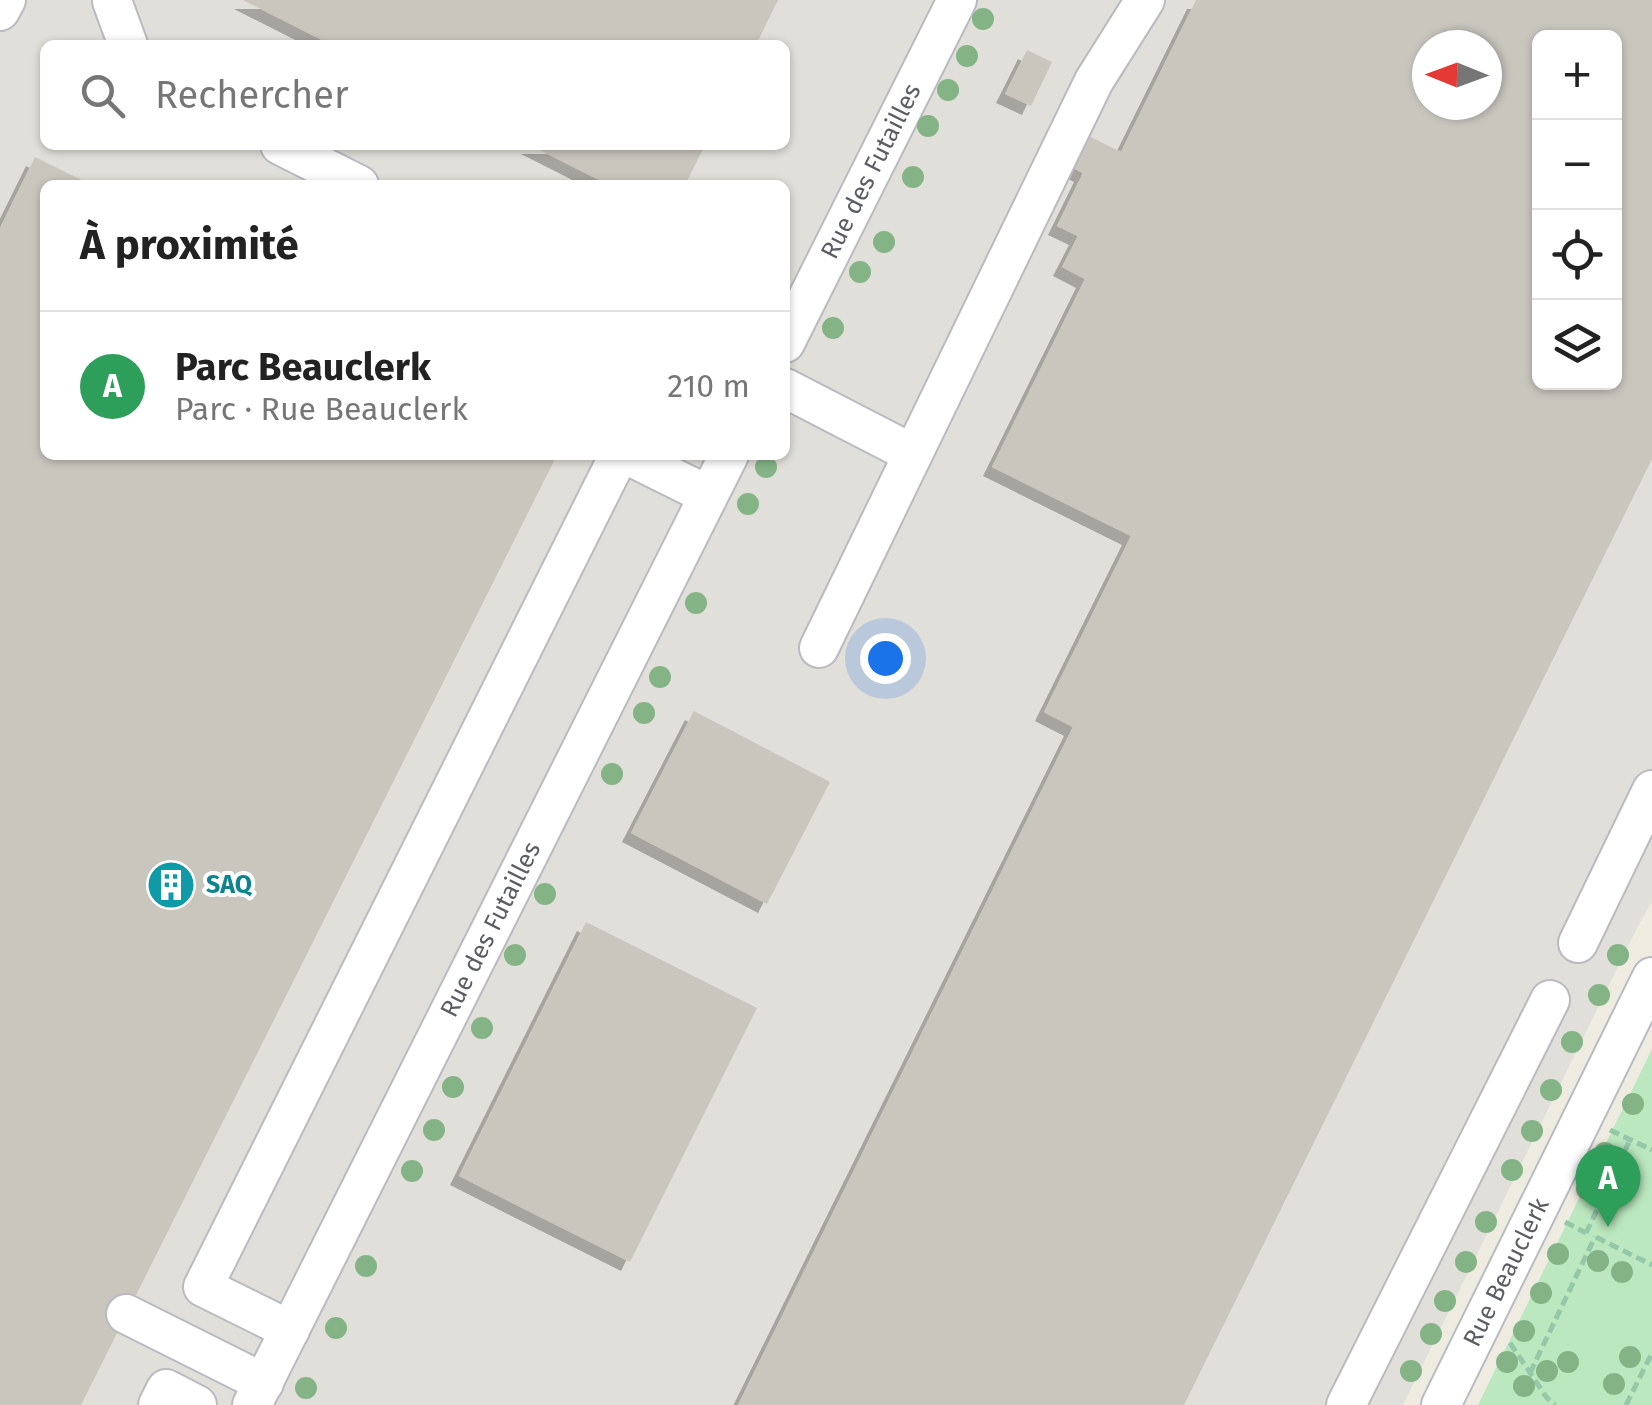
<!DOCTYPE html>
<html lang="fr">
<meta charset="utf-8">
<style>
:root{--surface:#fff;--page:#f2f2f2;--text:#222;--muted:#767676;--line:#e0e0e0;--accent:#f54420}
body{margin:0;font-family:"Fira Sans",sans-serif;background:var(--page);color:var(--text)}
.controls{position:absolute;right:30px;top:30px;display:grid;overflow:hidden;border-radius:15px;box-shadow:0 2px 8px #0004}
.controls button{width:90px;height:90px;display:grid;place-items:center;padding:0;border:0;border-bottom:2px solid var(--line);background:var(--surface);color:var(--text);font:50px sans-serif}
.compass{position:absolute;left:1412px;top:30px;width:90px;height:90px;border-radius:50%;background:var(--surface);box-shadow:0 2px 8px #0004;rotate:271deg}
.you{position:absolute;left:885px;top:658px;width:35px;height:35px;margin:-25px;border:8px solid #fff;border-radius:50%;background:#1a73e8;box-shadow:0 0 0 15px #1a73e833}
.badge{display:grid;place-items:center;width:65px;height:65px;border-radius:50%;background:var(--accent);color:#fff;font-size:32px;font-weight:700}
.pin{position:absolute;translate:-50% -82px;filter:drop-shadow(0 2px 5px #0008)}
.pin::after{content:'';position:absolute;top:52px;width:35px;height:30px;background:inherit;clip-path:polygon(0 0,100% 0,50% 100%)}
.list{margin:0;padding:0;list-style:none}
h2{display:flex;justify-content:space-between;align-items:center;height:130px;margin:0;padding:0 40px;font-size:42px}
h2 small{font-size:32px;font-weight:400;color:var(--muted)}
.list li{display:grid;grid-template-columns:65px 1fr auto;gap:30px;align-items:center;box-sizing:border-box;height:150px;padding:0 40px;border-top:2px solid var(--line)}
.list b{display:block;font-size:38px;white-space:nowrap}
.list p{margin:0;font-size:32px;white-space:nowrap;color:var(--muted)}
.list em{font-size:32px;font-style:normal;color:var(--muted)}
.icon{flex:none;width:55px;height:55px;fill:none;stroke:currentColor;stroke-width:2;stroke-linecap:round;stroke-linejoin:round}
.map{position:relative;flex:none;width:1652px;height:1405px;overflow:hidden}
.search{position:absolute;background:var(--surface);box-shadow:0 2px 8px #0004;left:40px;top:40px;width:750px;height:110px;display:flex;align-items:center;gap:25px;box-sizing:border-box;padding:0 35px;border-radius:15px;color:var(--muted);font-size:38px}
.panel{position:absolute;background:var(--surface);box-shadow:0 2px 8px #0004;left:40px;top:180px;width:750px;height:280px;border-radius:15px}
.map>svg:first-child{display:block}
.industrial{fill:#e1dfd9;fill-rule:evenodd}
.green{fill:#bbe8bf}
.building{fill:#c9c6be;fill-rule:evenodd;filter:url(#shadow)}
.lines{fill:none;stroke-linecap:round;stroke-linejoin:round}
.minor-casing{stroke:#b9bbc1;stroke-width:42}
.path{stroke:#94c8a8;stroke-width:5;stroke-dasharray:10 5;stroke-linecap:butt}
.minor{stroke:#fff;stroke-width:38}
.tree{fill:#84b486}
.labels{text-anchor:middle;dominant-baseline:central;stroke-width:8;stroke-linejoin:round;paint-order:stroke}
.street-label{font-size:25px;fill:#5a5d63;stroke:#fff}
.culture-label{font-size:25px;font-weight:bold;fill:#0d838f;stroke:#fff;text-anchor:start}
</style>
<div class="map">
<svg width="1652" height="1405" viewBox="0 0 1652 1405">
<defs>
<filter id="shadow"><feDropShadow dx="-9" dy="9" stdDeviation="0" flood-color="#0004"/></filter>
</defs>
<rect width="100%" height="100%" fill="#eeece1"/>
<path class="industrial" d="M0,0H1652V902L1638,926L1403,1405H0ZM1540,38H1614V382H1540ZM45,45H785V145H45ZM1427,45H1487V105H1427ZM45,185H785V455H45Z"/>
<path class="green" d="M1652,1049V1405H1478Z"/>
<path class="building" d="M243,0H778L756,45H332Z
M1196,0H1652V459L1184,1405H738L1073,727L1044,712L1131,536L992,467L1085,279L1062,267L1078,236L1057,226L1083,173L1069,166L1085,134L1121,152ZM1540,38H1614V382H1540ZM1427,45H1487V105H1427Z
M1027,50L1052,62L1031,106L1005,94Z
M530,145H705L685,185H609Z
M35,157L92,185H45V455H557L81,1405H0V228Z
M694,711L830,782L767,904L631,833Z
M586,922L757,1008L630,1262L459,1176Z"/>
<g class="lines">
<g class="minor-casing">
<g id="minor">
<path d="M112,1L128,45"/>
<path d="M0,11L6,0"/>
<path d="M280,145L359,185"/>
<path id="s1" d="M785,343L957,0"/>
<path d="M785,388L913,454"/>
<path d="M627,455L708,495"/>
<path d="M819,648L1094,81L1145,0"/>
<path d="M1578,943L1652,790"/>
<path d="M126,1314L264,1383"/>
<path d="M290,1330L203,1287L619,455"/>
<path d="M158,1405L166,1389L197,1405"/>
<path id="s2" d="M252,1405L729,455"/>
<path d="M1346,1405L1550,1000"/>
<path id="s3" d="M1441,1405L1652,977"/>
</g>
</g>
<path class="path" d="M1610,1130L1652,1150
M1565,1222L1586,1233
M1586,1233L1630,1140
M1596,1237L1652,1265
M1510,1343L1547,1398L1555,1405
M1530,1373L1595,1237
M1626,1405L1652,1353"/>
<use href="#minor" class="minor"/>
</g>
<g class="tree">
<circle cx="983" cy="19" r="11"/>
<circle cx="967" cy="56" r="11"/>
<circle cx="948" cy="90" r="11"/>
<circle cx="928" cy="126" r="11"/>
<circle cx="913" cy="177" r="11"/>
<circle cx="884" cy="242" r="11"/>
<circle cx="860" cy="272" r="11"/>
<circle cx="833" cy="328" r="11"/>
<circle cx="766" cy="467" r="11"/>
<circle cx="748" cy="504" r="11"/>
<circle cx="696" cy="603" r="11"/>
<circle cx="660" cy="677" r="11"/>
<circle cx="644" cy="713" r="11"/>
<circle cx="612" cy="774" r="11"/>
<circle cx="545" cy="894" r="11"/>
<circle cx="515" cy="955" r="11"/>
<circle cx="1618" cy="955" r="11"/>
<circle cx="1599" cy="995" r="11"/>
<circle cx="482" cy="1028" r="11"/>
<circle cx="1572" cy="1042" r="11"/>
<circle cx="453" cy="1087" r="11"/>
<circle cx="1551" cy="1090" r="11"/>
<circle cx="1633" cy="1104" r="11"/>
<circle cx="434" cy="1130" r="11"/>
<circle cx="1532" cy="1131" r="11"/>
<circle cx="1605" cy="1153" r="11"/>
<circle cx="1512" cy="1170" r="11"/>
<circle cx="412" cy="1171" r="11"/>
<circle cx="1587" cy="1189" r="11"/>
<circle cx="1486" cy="1222" r="11"/>
<circle cx="1558" cy="1254" r="11"/>
<circle cx="1598" cy="1261" r="11"/>
<circle cx="1466" cy="1262" r="11"/>
<circle cx="366" cy="1266" r="11"/>
<circle cx="1622" cy="1272" r="11"/>
<circle cx="1541" cy="1293" r="11"/>
<circle cx="1445" cy="1301" r="11"/>
<circle cx="336" cy="1328" r="11"/>
<circle cx="1524" cy="1331" r="11"/>
<circle cx="1431" cy="1334" r="11"/>
<circle cx="1630" cy="1357" r="11"/>
<circle cx="1507" cy="1362" r="11"/>
<circle cx="1568" cy="1362" r="11"/>
<circle cx="1411" cy="1371" r="11"/>
<circle cx="1547" cy="1371" r="11"/>
<circle cx="1614" cy="1384" r="11"/>
<circle cx="1524" cy="1386" r="11"/>
<circle cx="306" cy="1388" r="11"/>
</g>
<defs>
<g id="building-disc" transform="scale(2.5)"><circle r="9.5" fill="#0f9aa8" stroke="#fff"/><path d="M-4-6H4V6H1V3H-1V6H-4ZM-2.5-4.3h1.7v1.8h-1.7ZM.8-4.3h1.7v1.8H.8ZM-2.5-1h1.7V.8h-1.7ZM.8-1h1.7V.8H.8Z" fill="#fff"/></g>
</defs>
<g fill-rule="evenodd">
<use href="#building-disc" x="171" y="885"/>
</g>
<g class="labels">
<g class="street-label">
<text stroke="none"><textPath href="#s1" startOffset="192">Rue des Futailles</textPath></text>
<text stroke="none"><textPath href="#s2" startOffset="532">Rue des Futailles</textPath></text>
<text stroke="none"><textPath href="#s3" startOffset="148">Rue Beauclerk</textPath></text>
</g>
<g class="culture-label">
<text x="206" y="885">SAQ</text>
</g>
</g>
</svg>
<div class="controls">
<button>+</button>
<button>−</button>
<button><svg class="icon" aria-label="locate" viewBox="0 0 24 24"><circle cx="12" cy="12" r="6"/><path d="M12 2v4M12 18v4M2 12h4M18 12h4"/></svg></button>
<button><svg class="icon" aria-label="layers" viewBox="0 0 24 24"><path d="M12 4l9 5-9 5-9-5zM3 14l9 5 9-5"/></svg></button>
</div>
<svg class="compass" viewBox="-18 -18 36 36"><path d="M0-13l5 13h-10z" fill="#e53935"/><path d="M0 13l5-13h-10z" fill="#767676"/></svg>
<div class="you"></div>
<div class="pin badge" style="left:1608px;top:1227px;background:#2e9e5b">A</div>
<div class="search"><svg class="icon" aria-label="search" viewBox="0 0 24 24"><circle cx="10" cy="10" r="6"/><path d="M15 15l6 6"/></svg>Rechercher</div>
<section class="panel">
<h2>À proximité<small></small></h2>
<ul class="list">
<li><span class="badge" style="background:#2e9e5b">A</span><div><b>Parc Beauclerk</b><p>Parc · Rue Beauclerk</p></div><em>210 m</em></li>
</ul>
</section>
</div>
